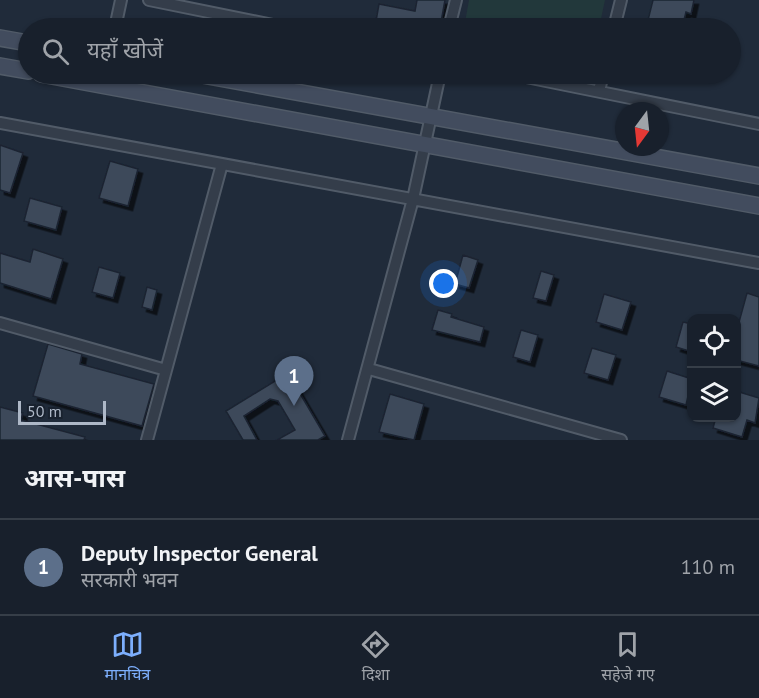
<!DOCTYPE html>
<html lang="hi">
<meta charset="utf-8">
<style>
:root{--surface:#18202c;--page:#252d38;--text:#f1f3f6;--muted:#9fa3a9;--line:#363e48;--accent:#7daffd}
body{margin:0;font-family:"PT Sans","Noto Sans Devanagari",sans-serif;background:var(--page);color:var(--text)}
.controls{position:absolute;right:18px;bottom:18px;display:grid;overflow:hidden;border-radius:12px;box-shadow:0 2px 4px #0004}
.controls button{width:54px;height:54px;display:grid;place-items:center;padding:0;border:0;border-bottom:2px solid var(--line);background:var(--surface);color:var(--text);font:30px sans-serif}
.compass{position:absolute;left:615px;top:102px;width:54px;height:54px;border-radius:50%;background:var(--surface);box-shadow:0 2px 4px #0004;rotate:195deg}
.scale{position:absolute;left:18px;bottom:15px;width:88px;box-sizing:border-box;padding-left:6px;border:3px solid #aeb8c7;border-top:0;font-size:16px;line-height:21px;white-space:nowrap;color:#aeb8c7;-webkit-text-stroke:4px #19222f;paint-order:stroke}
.you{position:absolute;left:444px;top:284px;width:21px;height:21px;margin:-15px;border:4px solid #fff;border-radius:50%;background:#1a73e8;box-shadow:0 0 0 9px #1a73e833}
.badge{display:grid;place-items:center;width:39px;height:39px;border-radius:50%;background:var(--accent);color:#fff;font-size:20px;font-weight:700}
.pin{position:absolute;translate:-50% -50px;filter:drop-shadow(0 2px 3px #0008)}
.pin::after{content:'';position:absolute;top:32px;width:21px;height:18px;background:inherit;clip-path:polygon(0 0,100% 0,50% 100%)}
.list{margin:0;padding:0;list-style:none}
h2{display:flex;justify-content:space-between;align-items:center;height:78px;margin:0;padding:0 24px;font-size:26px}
h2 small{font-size:20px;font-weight:400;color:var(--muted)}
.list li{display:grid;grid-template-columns:39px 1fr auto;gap:18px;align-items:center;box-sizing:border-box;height:96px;padding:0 24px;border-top:2px solid var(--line)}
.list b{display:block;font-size:22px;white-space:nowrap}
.list p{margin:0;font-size:20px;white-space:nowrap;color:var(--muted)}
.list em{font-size:20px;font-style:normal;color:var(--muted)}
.icon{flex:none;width:33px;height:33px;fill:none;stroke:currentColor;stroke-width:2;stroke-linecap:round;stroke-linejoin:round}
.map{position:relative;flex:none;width:759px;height:440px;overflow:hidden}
.search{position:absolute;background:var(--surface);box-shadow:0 2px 4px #0004;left:18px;right:18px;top:18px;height:66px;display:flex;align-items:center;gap:15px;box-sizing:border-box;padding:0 21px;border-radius:33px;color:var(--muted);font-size:22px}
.sheet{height:174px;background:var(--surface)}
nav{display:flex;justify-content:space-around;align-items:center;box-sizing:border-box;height:84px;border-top:2px solid var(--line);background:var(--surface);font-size:16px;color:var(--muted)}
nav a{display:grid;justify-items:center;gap:3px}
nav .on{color:var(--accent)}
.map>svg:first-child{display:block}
.green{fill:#22383b}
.building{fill:#3c495a;stroke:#1b2431;stroke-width:1.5;filter:url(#shadow)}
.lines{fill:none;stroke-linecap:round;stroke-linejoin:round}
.minor-casing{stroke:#515b68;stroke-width:14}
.secondary-casing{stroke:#515b68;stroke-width:18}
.minor{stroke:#343d4a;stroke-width:10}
.secondary{stroke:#424c5e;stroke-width:15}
</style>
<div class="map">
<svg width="759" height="440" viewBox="0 0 759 440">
<defs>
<filter id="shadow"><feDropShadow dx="4.5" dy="4.5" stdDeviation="0" flood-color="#0009"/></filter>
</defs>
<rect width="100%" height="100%" fill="#202b3a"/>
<path class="green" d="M469,0H605L599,28H464Z"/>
<path class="building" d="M417,0H445L440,28L398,21L397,24L376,21L379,4L415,11Z
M653,0H694L691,14L686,12L682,28H646Z
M0,145L23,153L10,193L0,190Z
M110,161L138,169L128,206L99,198Z
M30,198L62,207L56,230L24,221Z
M33,249L63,259L51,299L0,283V253L30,262Z
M463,255L478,260L469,288L455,284Z
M99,267L120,273L113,298L92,292Z
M541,271L554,275L546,301L533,298Z
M147,287L157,290L152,310L142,307Z
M747,293L759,297V366L736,360V333Z
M604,294L631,302L622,330L596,322Z
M438,310L452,314L451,317L484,327L480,342L432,330Z
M683,322L692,324V352L676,347Z
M521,330L538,335L530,362L513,357Z
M48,344L82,354L80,364L154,384L142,426L33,396Z
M592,348L616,355L608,380L584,373Z
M667,371L692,379L686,405L659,397Z
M288,373L325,436L318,440H277L295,430L278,401L270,399L244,416L257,440H243L226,411Z
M736,391L759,398L755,423L747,420L742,437L713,428L716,417H736Z
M390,394L424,404L414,440L379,432Z
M0,407L23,413L21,420L85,437L84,440H0Z"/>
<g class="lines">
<g class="minor-casing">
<path id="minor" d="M149,0L288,28
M115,28L121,0
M449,28L456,0
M614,28L621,0
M511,74L759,124
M599,91L603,74
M0,123L759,263
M0,323L166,370
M369,369L621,440
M147,440L222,164
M348,440L413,199L440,74"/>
</g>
<g class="secondary-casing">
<path id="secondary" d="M0,38L28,43
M0,66L28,71
M41,74L759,206
M197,74L759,176"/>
</g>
<use href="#minor" class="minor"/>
<use href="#secondary" class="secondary"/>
</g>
</svg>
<div class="controls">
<button><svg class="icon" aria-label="locate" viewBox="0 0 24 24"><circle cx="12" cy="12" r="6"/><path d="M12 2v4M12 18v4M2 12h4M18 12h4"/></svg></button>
<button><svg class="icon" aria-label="layers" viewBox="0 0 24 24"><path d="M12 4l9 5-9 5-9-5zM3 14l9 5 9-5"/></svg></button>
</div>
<svg class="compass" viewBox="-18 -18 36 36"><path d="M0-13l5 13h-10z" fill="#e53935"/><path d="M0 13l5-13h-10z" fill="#9fa3a9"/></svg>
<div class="scale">50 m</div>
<div class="you"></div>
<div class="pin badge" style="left:294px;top:406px;background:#5c6f8a">1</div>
<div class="search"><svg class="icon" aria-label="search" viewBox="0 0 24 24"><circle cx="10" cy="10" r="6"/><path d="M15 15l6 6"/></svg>यहाँ खोजें</div>
</div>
<section class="sheet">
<h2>आस-पास<small></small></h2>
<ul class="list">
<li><span class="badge" style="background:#5c6f8a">1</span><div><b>Deputy Inspector General</b><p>सरकारी भवन</p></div><em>110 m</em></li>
</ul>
</section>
<nav>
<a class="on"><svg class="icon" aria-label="map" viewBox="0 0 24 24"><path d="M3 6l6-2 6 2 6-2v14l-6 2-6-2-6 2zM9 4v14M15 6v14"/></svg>मानचित्र</a>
<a><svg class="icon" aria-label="directions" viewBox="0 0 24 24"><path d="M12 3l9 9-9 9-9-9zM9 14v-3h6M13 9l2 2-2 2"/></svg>दिशा</a>
<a><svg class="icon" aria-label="saved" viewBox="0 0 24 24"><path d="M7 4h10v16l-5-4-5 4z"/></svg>सहेजे गए</a>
</nav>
